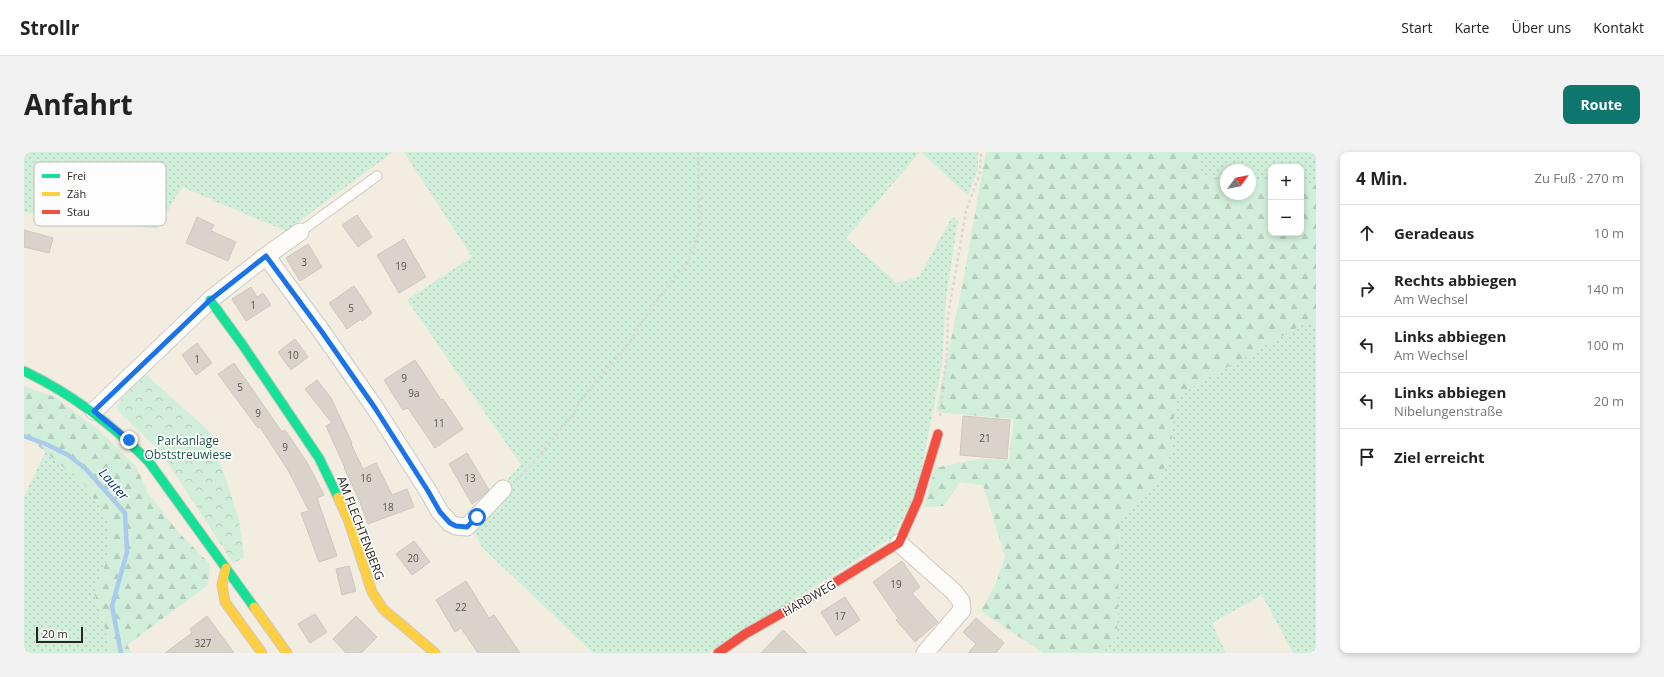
<!DOCTYPE html>
<html lang="de">
<meta charset="utf-8">
<style>
:root{--surface:#fff;--page:#f2f2f2;--text:#222;--muted:#767676;--line:#e0e0e0;--accent:#0f766e}
body{margin:0;font-family:"Open Sans",sans-serif;background:var(--page);color:var(--text)}
.controls{position:absolute;right:12px;top:12px;display:grid;overflow:hidden;border-radius:8px;box-shadow:0 2px 6px #0003}
.controls button{width:36px;height:36px;display:grid;place-items:center;padding:0;border:0;border-bottom:1px solid var(--line);background:var(--surface);color:var(--text);font:20px sans-serif}
.compass{position:absolute;left:1196px;top:12px;width:36px;height:36px;border-radius:50%;background:var(--surface);box-shadow:0 2px 6px #0003;rotate:57deg}
.scale{position:absolute;left:12px;bottom:10px;width:47px;box-sizing:border-box;padding-left:4px;border:2px solid #2a261f;border-top:0;font-size:11px;line-height:14px;white-space:nowrap;color:#2a261f;-webkit-text-stroke:3px #fdfdfd;paint-order:stroke}
.stop{position:absolute;width:12px;height:12px;margin:-9px;border:3px solid #1a73e8;border-radius:50%;background:#fff}
.stop.end{background:#1a73e8;border-color:#fff;box-shadow:0 1px 4px #0008}
.list{margin:0;padding:0;list-style:none}
h2{display:flex;justify-content:space-between;align-items:center;height:52px;margin:0;padding:0 16px;font-size:17px}
h2 small{font-size:13px;font-weight:400;color:var(--muted)}
.list li{display:grid;grid-template-columns:26px 1fr auto;gap:12px;align-items:center;box-sizing:border-box;height:56px;padding:0 16px;border-top:1px solid var(--line)}
.list b{display:block;font-size:15px;white-space:nowrap}
.list p{margin:0;font-size:13px;white-space:nowrap;color:var(--muted)}
.list em{font-size:13px;font-style:normal;color:var(--muted)}
.icon{flex:none;width:22px;height:22px;fill:none;stroke:currentColor;stroke-width:2;stroke-linecap:round;stroke-linejoin:round}
.map{position:relative;flex:none;width:1292px;height:501px;overflow:hidden;border-radius:8px}
header{display:flex;align-items:center;gap:24px;box-sizing:border-box;height:56px;padding:0 20px;background:var(--surface);border-bottom:1px solid var(--line)}
header strong{font-size:19px}
nav{display:flex;gap:22px;margin-inline-start:auto;font-size:14px}
.intro{display:flex;align-items:center;justify-content:space-between;box-sizing:border-box;height:96px;padding:0 24px}
h1{margin:0;font-size:28px}
.button{padding:10px 18px;border-radius:8px;background:var(--accent);color:#fff;font-size:14px;font-weight:700}
main{display:flex;gap:24px;padding:0 24px}
aside{flex:1;background:var(--surface);border-radius:8px;box-shadow:0 2px 6px #0003}
.map>svg:first-child{display:block}
.grass{fill:url(#grass-dots)}
.forest{fill:url(#forest-firs)}
.park{fill:url(#park-crowns)}
.lines{fill:none;stroke-linecap:round;stroke-linejoin:round}
.stream{stroke:#accaec;stroke-width:4.5}
.building{fill:#d9d3cb;stroke:#cdc7bf}
.lane-casing{stroke:#cec9c0;stroke-width:11}
.street-casing{stroke:#cec9c0;stroke-width:19}
.fast-casing{stroke:#cec9c0;stroke-width:11}
.slow-casing{stroke:#cec9c0;stroke-width:11}
.jam-casing{stroke:#cec9c0;stroke-width:11}
.path{stroke:#dad8d5;stroke-width:2.5;stroke-dasharray:3 3;stroke-linecap:butt}
.lane{stroke:#fdfcfa;stroke-width:9}
.street{stroke:#fdfcfa;stroke-width:17}
.fast{stroke:#16e098;stroke-width:9}
.slow{stroke:#ffcf43;stroke-width:9}
.jam{stroke:#f24e42;stroke-width:9}
.route{stroke:#1a73e8;stroke-width:5}
.labels{text-anchor:middle;dominant-baseline:central;stroke-width:3.5;stroke-linejoin:round;paint-order:stroke}
.number-label{font-size:10px;fill:#58544d}
.park-label{font-size:12px;fill:#1c5842;stroke:#fdfdfd}
.street-label{font-size:12px;fill:#2a261f;stroke:#fdfdfd}
.water-label{font-size:13px;font-style:italic;fill:#063666;stroke:#fdfdfd}
.key{fill:#fdfdfd;stroke:#bebcba;stroke-width:1}
.key-label{font-size:11px;fill:#2a261f}
</style>
<header>
<strong>Strollr</strong>
<nav><a>Start</a><a>Karte</a><a>Über uns</a><a>Kontakt</a></nav>
</header>
<div class="intro"><h1>Anfahrt</h1><a class="button">Route</a></div>
<main>
<div class="map">
<svg width="1292" height="501" viewBox="0 0 1292 501">
<defs>
<pattern id="grass-dots" width="8" height="8" patternUnits="userSpaceOnUse"><rect width="8" height="8" fill="#d0eeda"/><path d="M2 2h.1M6 6h.1" fill="none" stroke="#b3ccbb" stroke-width="1.8" stroke-linecap="round"/></pattern>
<pattern id="forest-firs" width="22" height="20" patternUnits="userSpaceOnUse"><rect width="22" height="20" fill="#d0eeda"/><path d="M5 1l3.5 6h-7zM16 11l3.5 6h-7z" fill="#b3ccbb"/></pattern>
<pattern id="park-crowns" width="20" height="18" patternUnits="userSpaceOnUse"><rect width="20" height="18" fill="#d0eeda"/><path d="M2 6a3 3 0 1 1 6 0M12 15a3 3 0 1 1 6 0" fill="none" stroke="#b3ccbb"/></pattern>
</defs>
<rect width="100%" height="100%" fill="#f2ece1"/>
<path class="grass" d="M0,0H369L262,79L158,35L133,77L0,60Z
M380,0H896L822,86L873,131L895,125L928,65L934,68L922,146L918,213L893,339L869,385L685,501H569L457,394L449,376L478,333L497,313L383,148L448,105Z
M897,0H954V16L944,44Z
M1175,0H1292V33L1277,32V15H1247V30L1226,29V18H1202V27L1177,25Z
M1283,170L1292,171V501H1269L1238,443L1188,471L1202,501H1078L1093,486L1096,369L1134,329L1146,304L1152,244Z
M22,299L60,332L85,368V403L70,441L88,501H0V345Z"/>
<path class="forest" d="M962,0H1175L1177,25L1202,27V42H1226V29L1247,30V81H1277V32L1292,33V171L1283,170L1152,244L1146,304L1134,329L1096,370L1093,487L1078,501H1019L957,459L972,431L981,405L959,333L936,330L920,354L900,355L911,316L955,307L985,308L990,267L912,260L939,130Z
M0,234L31,245L76,279L112,314L123,340L155,381L186,412L184,433L103,493L108,501H88L70,440L85,403V368L60,332L0,282Z"/>
<path class="park" d="M110,212L186,280L215,368L220,406L209,411L137,300L93,258Z"/>
<g class="lines">
<path class="stream" d="M0,284L22,292L44,303L61,316L101,361L103,400L88,454L97,501"/>
</g>
<path class="building" d="M333,63L348,85L334,95L318,73Z
M173,65L190,73L187,79L212,90L204,109L162,91Z
M0,78L29,86L25,101L0,95Z
M380,87L402,125L375,141L353,103Z
M284,92L298,115L276,129L262,106Z
M330,134L348,161L338,169L337,167L323,177L305,151Z
M227,135L233,145L239,141L247,153L222,169L208,147Z
M271,187L284,205L267,218L254,200Z
M173,191L188,211L172,223L158,203Z
M391,208L417,248L419,247L439,277L411,296L384,256L379,258L360,228Z
M210,211L258,280L261,278L284,312L300,343L293,346L313,404L295,410L277,361L285,359L264,318L236,275L234,276L194,222Z
M293,228L307,246L328,291L327,292L339,317L352,311L368,343L383,337L390,355L344,372L334,345L320,316H321L302,274L308,271L281,237Z
M939,264L986,268L983,307L936,303Z
M443,301L465,338L455,347L448,352L425,312Z
M390,389L406,410L388,423L372,402Z
M878,409L896,435L888,441L914,470L891,490L872,468L874,466L849,430Z
M325,414L332,439L318,443L312,417Z
M442,429L465,466L470,463L496,501H454L437,476L431,480L412,448Z
M821,445L836,468L812,484L797,460Z
M291,462L303,480L286,491L274,472Z
M183,464L210,501H141L168,481L166,477Z
M332,464L353,485L337,501H322L309,487Z
M952,466L980,491L972,501H944L952,492L939,480Z
M759,478L783,501H737Z"/>
<g class="lines">
<g class="lane-casing">
<path id="lane" d="M276,80L353,24"/>
</g>
<g class="street-casing">
<path id="street" d="M242,104L298,180L351,256L404,339L416,360L426,371L432,374L443,375L479,337
M70,259L186,148L242,104L276,80
M875,391L930,440L937,449L938,458L901,501"/>
</g>
<g class="fast-casing">
<path id="fast" d="M186,148L218,192L295,306L314,345
M0,219C48,242 88,272 125,310L230,455"/>
</g>
<g class="slow-casing">
<path id="slow" d="M314,345L325,370L348,440L359,457L411,501
M202,416L198,432L201,450L238,501
M230,455L263,501"/>
</g>
<g class="jam-casing">
<path id="jam" d="M694,501L721,482L802,436L875,391L894,348L914,282"/>
</g>
<path class="path" d="M916,264L923,199L924,164L942,59L956,21L957,0
M492,328L510,310L548,264L560,244L606,190L623,162L655,120L662,116L676,77L674,0"/>
<use href="#lane" class="lane"/>
<use href="#street" class="street"/>
<use href="#fast" class="fast"/>
<use href="#slow" class="slow"/>
<use href="#jam" class="jam"/>
</g>
<g class="lines">
<path class="route" d="M105,288L70,259L186,148L242,104L298,180L351,256L404,339L416,360L426,371L432,374L443,375L453,365"/>
</g>
<g class="labels">
<g class="number-label">
<text x="280" y="110">3</text>
<text x="377" y="114">19</text>
<text x="229" y="153">1</text>
<text x="327" y="156">5</text>
<text x="269" y="203">10</text>
<text x="173" y="207">1</text>
<text x="380" y="226">9</text>
<text x="216" y="235">5</text>
<text x="390" y="241">9a</text>
<text x="234" y="261">9</text>
<text x="415" y="271">11</text>
<text x="961" y="286">21</text>
<text x="261" y="295">9</text>
<text x="342" y="326">16</text>
<text x="446" y="326">13</text>
<text x="364" y="355">18</text>
<text x="389" y="406">20</text>
<text x="872" y="432">19</text>
<text x="437" y="455">22</text>
<text x="816" y="464">17</text>
<text x="179" y="491">327</text>
</g>
<g class="park-label">
<text x="164" y="288">Parkanlage<tspan x="164" dy="14">Obststreuwiese</tspan></text>
</g>
<g class="street-label">
<text transform="translate(337 376) rotate(69)">AM FLECHTENBERG</text>
<text transform="translate(785 446) rotate(-30)">HARDWEG</text>
</g>
<g class="water-label">
<text transform="translate(90 332) rotate(49)">Lauter</text>
</g>
</g>
<rect x="10" y="10" width="132" height="64" rx="6" class="key"/>
<rect x="18" y="22" width="18" height="4" fill="#16e098"/>
<rect x="18" y="40" width="18" height="4" fill="#ffcf43"/>
<rect x="18" y="58" width="18" height="4" fill="#f24e42"/>
<g class="key-label">
<text x="43" y="28">Frei</text>
<text x="43" y="46">Zäh</text>
<text x="43" y="64">Stau</text>
</g>
</svg>
<div class="controls">
<button>+</button>
<button>−</button>
</div>
<svg class="compass" viewBox="-18 -18 36 36"><path d="M0-13l5 13h-10z" fill="#e53935"/><path d="M0 13l5-13h-10z" fill="#767676"/></svg>
<div class="scale">20 m</div>
<div class="stop" style="left:453px;top:365px"></div>
<div class="stop end" style="left:105px;top:288px"></div>
</div>
<aside>
<h2>4 Min.<small>Zu Fuß · 270 m</small></h2>
<ul class="list">
<li><svg class="icon" aria-label="ahead" viewBox="0 0 24 24"><path d="M12 20V5M6 11l6-6 6 6"/></svg><div><b>Geradeaus</b></div><em>10 m</em></li>
<li><svg class="icon" aria-label="right" viewBox="0 0 24 24"><path d="M7 20v-9h11M14 6l5 5-5 5"/></svg><div><b>Rechts abbiegen</b><p>Am Wechsel</p></div><em>140 m</em></li>
<li><svg class="icon" aria-label="left" viewBox="0 0 24 24"><path d="M17 20v-9H6M10 6l-5 5 5 5"/></svg><div><b>Links abbiegen</b><p>Am Wechsel</p></div><em>100 m</em></li>
<li><svg class="icon" aria-label="left" viewBox="0 0 24 24"><path d="M17 20v-9H6M10 6l-5 5 5 5"/></svg><div><b>Links abbiegen</b><p>Nibelungenstraße</p></div><em>20 m</em></li>
<li><svg class="icon" aria-label="arrive" viewBox="0 0 24 24"><path d="M6 21V4h12l-3 4 3 4H6"/></svg><div><b>Ziel erreicht</b></div></li>
</ul>
</aside>
</main>
